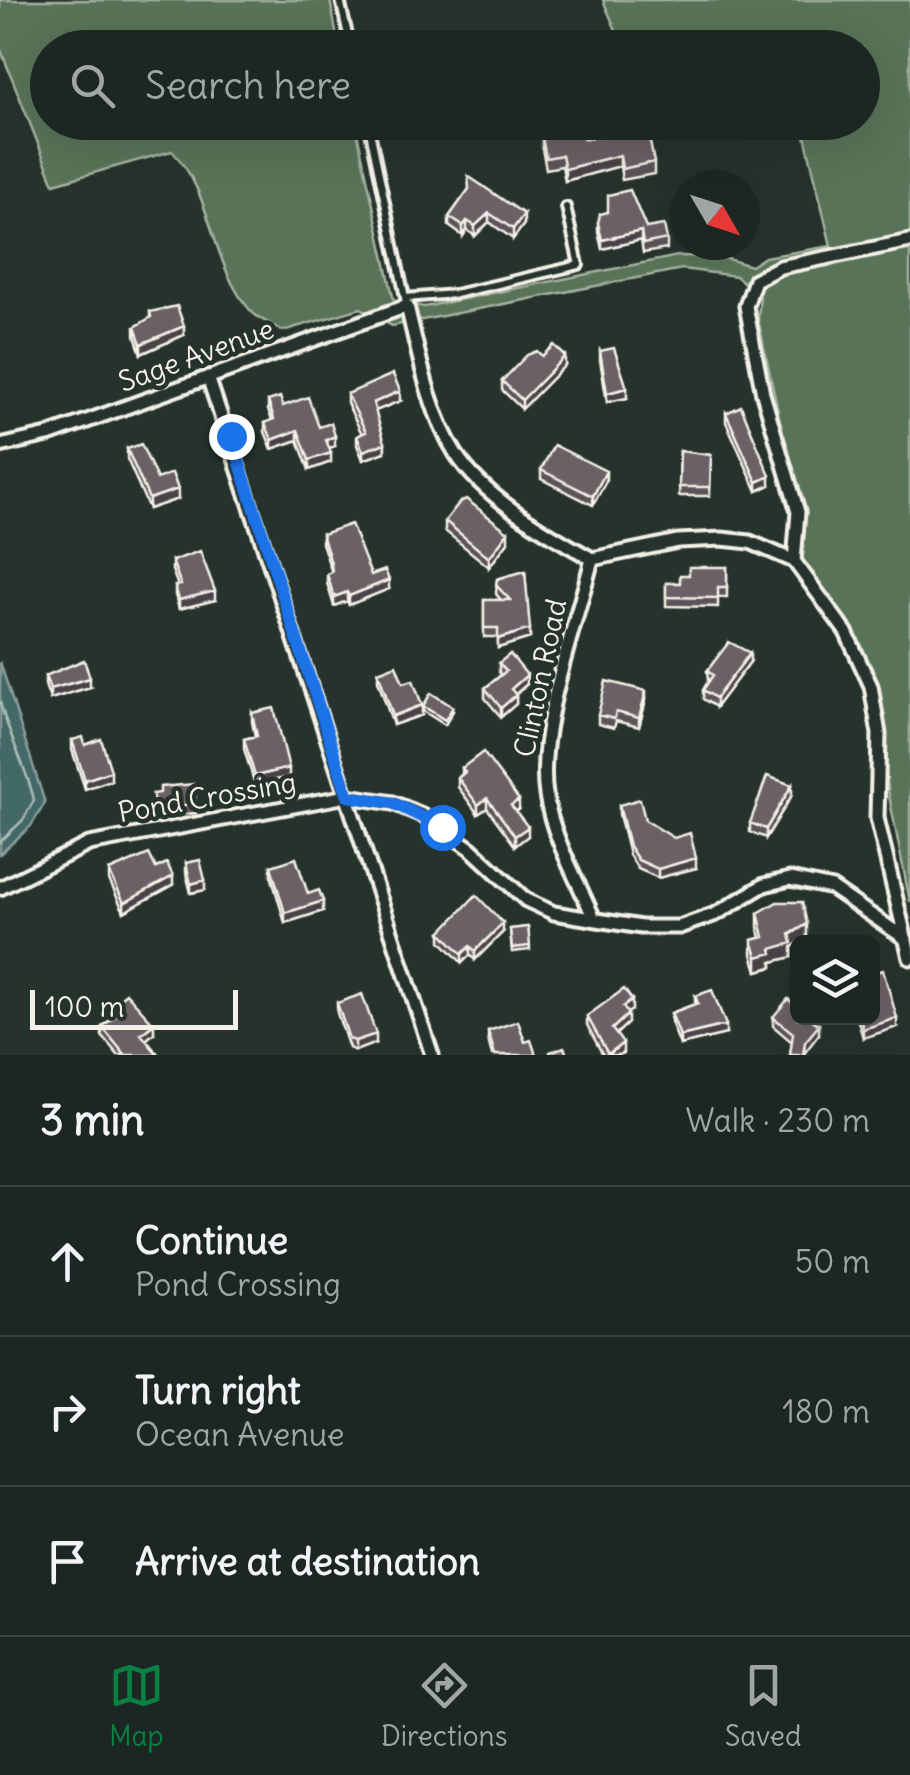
<!DOCTYPE html>
<meta charset="utf-8">
<style>
:root{--surface:#1c2622;--page:#252e2a;--text:#f1f3f6;--muted:#a0a5a5;--line:#3a4340;--accent:#0b8043}
body{margin:0;font-family:Delius,sans-serif;background:var(--page);color:var(--text)}
.controls{position:absolute;right:30px;bottom:30px;display:grid;overflow:hidden;border-radius:15px;box-shadow:0 10px 40px #0002}
.controls button{width:90px;height:90px;display:grid;place-items:center;padding:0;border:0;border-bottom:2px solid var(--line);background:var(--surface);color:var(--text);font:50px sans-serif}
.compass{position:absolute;left:670px;top:170px;width:90px;height:90px;border-radius:50%;background:var(--surface);box-shadow:0 10px 40px #0002;rotate:129deg}
.scale{position:absolute;left:30px;bottom:25px;width:208px;box-sizing:border-box;padding-left:10px;border:5px solid #f4f1e8;border-top:0;font-size:28px;line-height:35px;white-space:nowrap;color:#f4f1e8;-webkit-text-stroke:8px #26332d;paint-order:stroke}
.stop{position:absolute;width:30px;height:30px;margin:-22px;border:8px solid #1a73e8;border-radius:50%;background:#fff}
.stop.end{background:#1a73e8;border-color:#fff;box-shadow:0 2px 10px #0008}
.list{margin:0;padding:0;list-style:none}
h2{display:flex;justify-content:space-between;align-items:center;height:130px;margin:0;padding:0 40px;font-size:42px}
h2 small{font-size:32px;font-weight:400;color:var(--muted)}
.list li{display:grid;grid-template-columns:65px 1fr auto;gap:30px;align-items:center;box-sizing:border-box;height:150px;padding:0 40px;border-top:2px solid var(--line)}
.list b{display:block;font-size:38px;white-space:nowrap}
.list p{margin:0;font-size:32px;white-space:nowrap;color:var(--muted)}
.list em{font-size:32px;font-style:normal;color:var(--muted)}
.icon{flex:none;width:55px;height:55px;fill:none;stroke:currentColor;stroke-width:2;stroke-linecap:round;stroke-linejoin:round}
.map{position:relative;flex:none;width:910px;height:1055px;overflow:hidden}
.search{position:absolute;background:var(--surface);box-shadow:0 10px 40px #0002;left:30px;right:30px;top:30px;height:110px;display:flex;align-items:center;gap:25px;box-sizing:border-box;padding:0 35px;border-radius:55px;color:var(--muted);font-size:38px}
.sheet{height:580px;background:var(--surface)}
nav{display:flex;justify-content:space-around;align-items:center;box-sizing:border-box;height:140px;border-top:2px solid var(--line);background:var(--surface);font-size:28px;color:var(--muted)}
nav a{display:grid;justify-items:center;gap:5px}
nav .on{color:var(--accent)}
.map>svg:first-child{display:block}
.green{fill:#597358;stroke:#a6b2a0;stroke-width:2.5}
.water{fill:#436767;stroke:#8a9e9b;stroke-width:2.5}
.lines{fill:none;stroke-linecap:round;stroke-linejoin:round}
.shore{stroke:#adbab4;stroke-width:2.5}
.service-casing{stroke:#f4f1e8;stroke-width:14}
.minor-casing{stroke:#f4f1e8;stroke-width:19}
.service{stroke:#26332d;stroke-width:6}
.minor{stroke:#26332d;stroke-width:11}
.wall{fill:#5b5358;stroke:#f4f1e8;stroke-width:2.5}
.shaded-wall{fill:#4a4347;stroke:#f4f1e8;stroke-width:2.5}
.building{fill:#6a6066;stroke:#f4f1e8;stroke-width:2.5}
.route{stroke:#1a73e8;stroke-width:12}
.labels{text-anchor:middle;dominant-baseline:central;stroke-width:9;stroke-linejoin:round;paint-order:stroke}
.street-label{font-size:28px;fill:#f4f1e8;stroke:#26332d}
</style>
<div class="map">
<svg width="910" height="1055" viewBox="0 0 910 1055">
<rect width="100%" height="100%" fill="#26332d"/>
<filter id="ink" filterUnits="userSpaceOnUse"><feTurbulence type="fractalNoise" baseFrequency=".01" numOctaves="2"/><feDisplacementMap in="SourceGraphic" scale="20" xChannelSelector="R" yChannelSelector="G"/><feConvolveMatrix kernelMatrix="1 2 1 2 8 2 1 2 1" color-interpolation-filters="sRGB"/></filter>
<g filter="url(#ink)">
<path class="green" d="M0,0H330L339,47L48,48V122L355,123L394,301L424,307L678,256L721,257L751,266L765,257L831,246L802,123L862,122V48L623,47L603,0H910V902L889,796L875,684L794,561L800,514L758,319L760,296L736,276L682,269L392,326L361,308L283,331C273,325 257,319 250,310C210,264 214,194 172,151L54,184L0,48Z"/>
<path class="water" d="M0,662L45,803L31,826L0,854Z"/>
<g class="lines">
<path class="shore" d="M0,702C9,737 26,766 34,800L23,820L0,842"/>
<g class="service-casing">
<path id="service" d="M340,0L351,48
M368,122L406,302
M405,298L455,294L579,265L566,207"/>
</g>
<g class="minor-casing">
<path id="minor" d="M208,377L432,1055
M0,446L48,435L407,306C419,355 429,412 456,454C485,499 547,533 592,559L678,541L722,539L750,542L794,561L846,632L871,686L879,734L877,818L910,958
M592,559C576,626 536,729 546,795C552,837 578,880 594,919
M794,561L798,512L763,394L746,306L755,280L780,267L910,241
M0,888L89,844L347,796L393,803L422,815L470,848L526,900L554,913L641,927H679L716,914L764,885L790,879L832,888L906,939"/>
</g>
<use href="#service" class="service"/>
<use href="#minor" class="minor"/>
</g>
<path class="wall" d="M456,122H488L483,134Z
M613,122L654,162V174L622,180L620,166L565,181L562,166L546,169L542,149V137L584,139L613,133Z
M469,189L524,224L513,239L489,222L475,236L467,230L463,236L449,226V217Z
M598,223L646,228L667,239V249L643,253L641,240L602,249L598,232Z
M150,312L184,335L141,354L135,336V327L150,318Z
M600,351L627,398L607,402L600,360Z
M542,356L565,365L522,409L502,390V381Z
M347,394L400,401L375,411L385,452L363,460L357,445V436L362,434L347,403Z
M268,401L283,406L319,427L335,446L329,448L331,462L309,470L298,440L272,449L265,432V423L272,420L268,410Z
M726,413L770,485L757,491L726,422Z
M127,449L157,479L178,499L149,509L127,459Z
M680,451L711,455L710,496H679Z
M541,470L606,481L593,505L541,479Z
M445,521L508,542L489,567L445,531Z
M322,534L371,575L389,589L349,605L347,601L334,606L327,583V574L332,573L322,543Z
M172,561L215,600L179,609L175,595V586H178L172,570Z
M727,567V597H718V607L666,606V583H680L689,575Z
M525,571L530,638L498,648V637H484V600H501L496,594L497,579Z
M750,662L716,707L703,699V690L708,681L707,671Z
M499,663L527,684L516,694V704L501,717L485,698V688L501,675L499,672Z
M378,672L403,683L422,715L393,725L378,681Z
M45,676L90,687L50,699L45,685Z
M646,700L639,727L616,721L614,728L598,724V715Z
M423,706L453,711L445,725L423,711Z
M252,713L289,777L255,785L244,749V739L255,736L252,722Z
M72,740L85,745L111,780L85,789L72,750Z
M462,768L519,809L516,811L528,836L515,846L487,808L478,814L458,787V778L462,774Z
M153,794L196,804V813L155,817Z
M792,795L766,838L750,832V823Z
M619,805L645,820L696,868L658,878L638,869L629,855L619,814Z
M186,863L205,890L191,893L186,873Z
M271,866L308,894L323,911L285,923L271,875Z
M109,871L173,885L124,912L109,880Z
M758,913L807,938L792,947V957L772,962V967L757,971L752,954V940L761,938L758,927Z
M528,927L530,950L512,952L510,929Z
M441,932H503L475,960L470,955L462,963L441,941Z
M695,996L726,1034L680,1045L671,1022V1013L695,1004Z
M115,1002L154,1033L146,1040L159,1055H118L102,1036V1027L117,1014L115,1012Z
M337,1003L376,1043L355,1051L349,1048L337,1013Z
M632,1010L627,1013L628,1023L616,1034L623,1053L619,1055H603L587,1025V1016Z
M773,1017L819,1034L805,1051V1055H790L792,1042L773,1026Z
M857,1018H872L897,1027L863,1038Z
M488,1031L525,1042L536,1055H492L488,1040Z"/>
<path class="shaded-wall" d="M620,155V166L565,181V169Z
M489,213V222L475,236V226Z
M524,214V224L513,239V229Z
M467,221V230L463,236V226Z
M641,231V240L602,249V240Z
M184,326V335L141,354V344Z
M565,356V365L522,409V400Z
M627,388V398L607,402V393Z
M400,391V401L373,412V403Z
M298,430V440L272,449V440Z
M335,436V446L326,449V440Z
M385,443V452L363,460V451Z
M331,453V462L309,470V460Z
M606,471V481L593,505V496Z
M770,476V485L757,491V482Z
M178,489V499L149,509V499Z
M508,532V542L489,567V558Z
M389,580V589L349,605V596Z
M215,591V600L179,609V600Z
M347,592V601L334,606V597Z
M530,629V638L498,648V639Z
M750,653V662L716,707V698Z
M527,675V684L511,698V689Z
M90,678V687L50,699V689Z
M646,691V700L639,727V718Z
M516,695V704L501,717V708Z
M422,705V715L393,725V716Z
M289,768V777L255,785V776Z
M111,771V780L85,789V780Z
M792,785V795L766,838V829Z
M487,798V808L478,814V805Z
M519,800V809L511,814V805Z
M528,827V836L515,846V836Z
M696,858V868L658,878V869Z
M173,876V885L124,912V903Z
M205,880V890L191,893V884Z
M323,901V911L285,923V913Z
M503,923V932L475,960V951Z
M807,924V938L792,947V957L772,962V967L757,971V957Z
M470,946V955L462,963V954Z
M632,1000V1010L623,1016V1007Z
M628,1014V1023L612,1038V1029Z
M897,1018V1027L863,1038V1029Z
M154,1024V1033L141,1044V1034Z
M726,1025V1034L680,1045V1036Z
M819,1025V1034L803,1055L805,1042Z
M376,1034V1043L355,1051V1041Z
M623,1043V1053L619,1055H608Z"/>
<path class="building" d="M613,122H646L654,162L622,169L620,155L565,169L562,155L546,158L542,137L582,131L584,139L615,132Z
M468,176L524,214L513,229L489,213L475,226L467,221L463,226L449,217L469,189Z
M630,190L646,228L664,225L667,239L643,244L641,231L602,240L598,223L600,214L608,212V195Z
M177,306L184,326L141,344L135,327L151,317L150,312Z
M554,345L565,356L522,400L502,381L527,355L537,351L542,356Z
M614,348L627,388L607,393L600,351Z
M393,374L400,391L373,403L385,443L363,451L357,436L366,432L347,394Z
M280,397L283,406L308,397L319,427L331,423L335,436L326,440L331,453L309,460L298,430L272,440L265,423L274,419L268,401Z
M741,406L770,476L757,482L726,413Z
M141,444L157,479L172,473L178,489L149,499L127,449Z
M554,445L606,471L593,496L541,470Z
M680,451L711,455L710,487H679Z
M466,499L508,532L489,558L445,521L459,503Z
M351,524L371,575L385,570L389,580L349,596L347,592L334,597L327,574L332,572L331,563L322,534Z
M200,551L215,591L179,600L175,586L181,585L172,561Z
M689,567H727V587H718V598L666,597V583H680V575H689Z
M525,571L530,629L498,639V628H484V600H510L496,585L497,579Z
M729,642L750,653L716,698L703,690L713,675L707,671Z
M510,654L527,675L511,689L516,695L501,708L485,688L506,671L499,663Z
M84,660L90,678L50,689L45,676Z
M396,665L403,683L413,680L422,705L393,716L378,672Z
M606,681L646,691L639,718L616,712L614,719L598,715Z
M431,693L453,707L445,720L423,706Z
M274,708L289,768L255,776L244,739L257,736L252,713Z
M83,737L85,745L101,739L111,771L85,780L72,740Z
M483,752L519,800L511,805L528,827L515,836L487,798L478,805L458,778L465,772L462,768Z
M767,776L792,785L766,829L750,823Z
M194,784L196,804L155,808L153,794L160,793V787Z
M640,799L645,820L674,838L690,833L696,858L658,869L638,860L629,846L619,805Z
M149,854L156,868L167,863L173,876L124,903L109,871Z
M296,858L308,894L319,890L323,901L285,913L271,866Z
M200,860L205,880L191,884L186,863Z
M476,895L503,923L475,951L470,946L462,954L441,932Z
M777,902H802L807,924L790,934L792,943L771,949L772,953L757,957L752,940L764,937L758,913Z
M528,927L530,946L512,948L510,929Z
M883,970L897,1018L863,1029L860,1018H872V973Z
M624,989L632,1000L623,1007L628,1014L612,1029L623,1043L608,1054L587,1016Z
M712,990L726,1025L680,1036L671,1013L698,1003L695,996Z
M126,993L154,1024L141,1034L158,1055H125L102,1027L122,1010L115,1002Z
M362,994L376,1034L355,1041L349,1039L337,1003Z
M788,999L798,1007V1018H810L819,1025L805,1042L803,1055H790L793,1033L773,1017Z
M518,1021L525,1042L531,1040L536,1055H495L488,1031Z
M564,1047L567,1055H551L550,1052Z"/>
</g>
<g class="lines" filter="url(#ink)">
<path class="route" d="M231,436L348,796L393,803L442,827"/>
</g>
<g class="labels">
<g class="street-label">
<text transform="translate(196 355) rotate(-20)">Sage Avenue</text>
<text transform="translate(540 678) rotate(-78)">Clinton Road</text>
<text transform="translate(207 797) rotate(-10)">Pond Crossing</text>
</g>
</g>
</svg>
<div class="controls">
<button><svg class="icon" aria-label="layers" viewBox="0 0 24 24"><path d="M12 4l9 5-9 5-9-5zM3 14l9 5 9-5"/></svg></button>
</div>
<svg class="compass" viewBox="-18 -18 36 36"><path d="M0-13l5 13h-10z" fill="#e53935"/><path d="M0 13l5-13h-10z" fill="#a0a5a5"/></svg>
<div class="scale">100 m</div>
<div class="stop" style="left:442px;top:827px"></div>
<div class="stop end" style="left:231px;top:436px"></div>
<div class="search"><svg class="icon" aria-label="search" viewBox="0 0 24 24"><circle cx="10" cy="10" r="6"/><path d="M15 15l6 6"/></svg>Search here</div>
</div>
<section class="sheet">
<h2>3 min<small>Walk · 230 m</small></h2>
<ul class="list">
<li><svg class="icon" aria-label="ahead" viewBox="0 0 24 24"><path d="M12 20V5M6 11l6-6 6 6"/></svg><div><b>Continue</b><p>Pond Crossing</p></div><em>50 m</em></li>
<li><svg class="icon" aria-label="right" viewBox="0 0 24 24"><path d="M7 20v-9h11M14 6l5 5-5 5"/></svg><div><b>Turn right</b><p>Ocean Avenue</p></div><em>180 m</em></li>
<li><svg class="icon" aria-label="arrive" viewBox="0 0 24 24"><path d="M6 21V4h12l-3 4 3 4H6"/></svg><div><b>Arrive at destination</b></div></li>
</ul>
</section>
<nav>
<a class="on"><svg class="icon" aria-label="map" viewBox="0 0 24 24"><path d="M3 6l6-2 6 2 6-2v14l-6 2-6-2-6 2zM9 4v14M15 6v14"/></svg>Map</a>
<a><svg class="icon" aria-label="directions" viewBox="0 0 24 24"><path d="M12 3l9 9-9 9-9-9zM9 14v-3h6M13 9l2 2-2 2"/></svg>Directions</a>
<a><svg class="icon" aria-label="saved" viewBox="0 0 24 24"><path d="M7 4h10v16l-5-4-5 4z"/></svg>Saved</a>
</nav>
